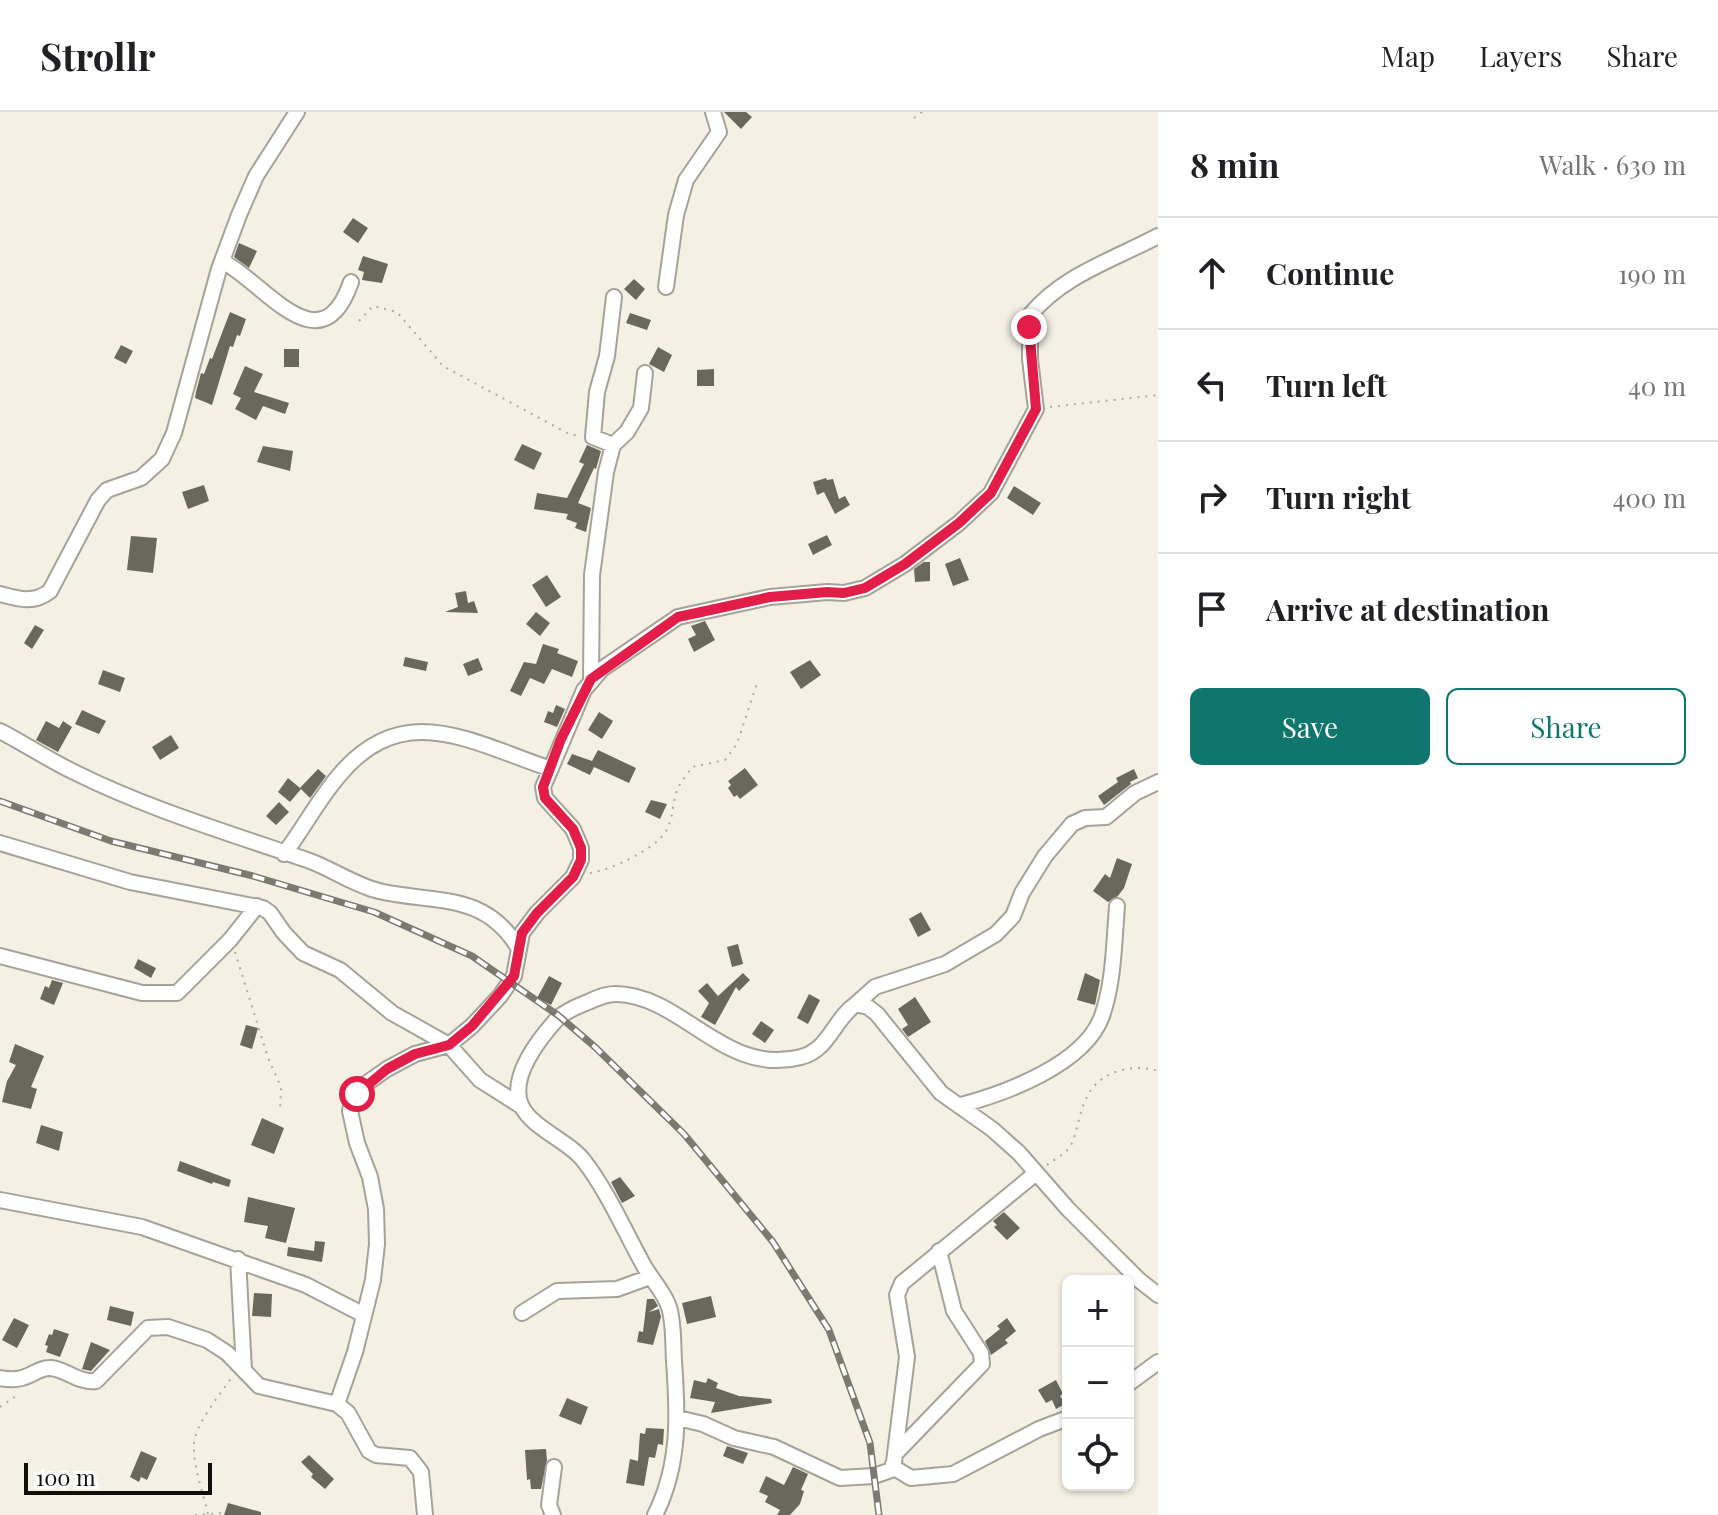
<!DOCTYPE html>
<meta charset="utf-8">
<style>
:root{--surface:#fff;--page:#f2f2f2;--text:#202124;--muted:#757577;--line:#e0e0e0;--accent:#0f766e}
body{margin:0;font-family:"Playfair Display",serif;background:var(--page);color:var(--text)}
.controls{position:absolute;right:24px;bottom:24px;display:grid;overflow:hidden;border-radius:12px;box-shadow:0 2px 6px #0004}
.controls button{width:72px;height:72px;display:grid;place-items:center;padding:0;border:0;border-bottom:2px solid var(--line);background:var(--surface);color:var(--text);font:40px sans-serif}
.scale{position:absolute;left:24px;bottom:20px;width:188px;box-sizing:border-box;padding-left:8px;border:4px solid #100f0b;border-top:0;font-size:22px;line-height:28px;white-space:nowrap;color:#100f0b;-webkit-text-stroke:6px #fff;paint-order:stroke}
.stop{position:absolute;width:24px;height:24px;margin:-18px;border:6px solid #e11d48;border-radius:50%;background:#fff}
.stop.end{background:#e11d48;border-color:#fff;box-shadow:0 2px 8px #0008}
.list{margin:0;padding:0;list-style:none}
h2{display:flex;justify-content:space-between;align-items:center;height:104px;margin:0;padding:0 32px;font-size:34px}
h2 small{font-size:26px;font-weight:400;color:var(--muted)}
.list li{display:grid;grid-template-columns:52px 1fr auto;gap:24px;align-items:center;box-sizing:border-box;height:112px;padding:0 32px;border-top:2px solid var(--line)}
.list b{display:block;font-size:30px;white-space:nowrap}
.list em{font-size:26px;font-style:normal;color:var(--muted)}
.actions{display:flex;gap:16px;padding:24px 32px}
.actions a{flex:1;padding:18px 0;border:2px solid var(--accent);border-radius:12px;text-align:center;font-size:28px;color:var(--accent)}
.actions .main{background:var(--accent);color:#fff}
.icon{flex:none;width:44px;height:44px;fill:none;stroke:currentColor;stroke-width:2;stroke-linecap:round;stroke-linejoin:round}
.map{position:relative;flex:none;width:1158px;height:1403px;overflow:hidden}
header{display:flex;align-items:center;gap:48px;box-sizing:border-box;height:112px;padding:0 40px;background:var(--surface);border-bottom:2px solid var(--line)}
header strong{font-size:38px}
nav{display:flex;gap:44px;margin-inline-start:auto;font-size:28px}
main{display:flex}
aside{flex:1;background:var(--surface)}
.map>svg:first-child{display:block}
.building{fill:#6a685d}
.lines{fill:none;stroke-linecap:round;stroke-linejoin:round}
.minor-casing{stroke:#a5a397;stroke-width:18}
.path{stroke:#adaba0;stroke-width:2;stroke-dasharray:2 6;stroke-linecap:butt}
.minor{stroke:#fff;stroke-width:14}
.rail-casing{stroke:#7b7a71;stroke-width:7}
.rail{stroke:#fff;stroke-width:4;stroke-dasharray:12;stroke-linecap:butt}
.route{stroke:#e11d48;stroke-width:10}
</style>
<header>
<strong>Strollr</strong>
<nav><a>Map</a><a>Layers</a><a>Share</a></nav>
</header>
<main>
<div class="map">
<svg width="1158" height="1403" viewBox="0 0 1158 1403">
<rect width="100%" height="100%" fill="#f4f1e4"/>
<path class="building" d="M724,0H746L752,5L741,17Z
M353,106L368,116L358,131L343,120Z
M239,131L257,139L249,156L234,145Z
M363,144L388,152L382,171L362,168L364,160L358,158Z
M634,167L645,177L636,188L624,177Z
M230,200L246,207L240,224L237,223L233,235L230,234L212,293L195,286L196,280L201,261L204,262L210,246L212,247Z
M630,201L651,208L647,218L626,211Z
M121,233L133,239L126,252L114,246Z
M658,235L672,243L664,260L649,252Z
M284,237H299V255H284Z
M245,254L263,262L254,280L289,291L285,302L263,294L256,308L235,297L241,286L233,282Z
M714,257V274H697V258Z
M522,332L542,341L534,358L514,348Z
M587,333L601,339L596,357L594,356L578,391L591,396L586,420L575,416L577,411L566,407L568,402L534,397L537,381L567,386L584,352L579,350Z
M263,334L293,339L290,359L257,350Z
M826,366L827,368L833,367L839,387L845,384L850,393L835,402L824,380L817,383L813,370Z
M204,373L209,389L188,397L182,380Z
M1014,374L1041,391L1033,403L1007,386Z
M827,423L832,433L813,443L808,432Z
M131,424L157,426L153,461L127,458Z
M960,446L969,468L953,474L945,452Z
M924,450H930V469L915,470L914,457Z
M547,463L561,485L546,495L532,473Z
M466,479L468,491L474,489L478,501L445,500L458,495L455,481Z
M536,500L550,511L540,524L526,512Z
M705,509L715,528L694,540L688,527L696,523L691,514Z
M35,513L44,518L32,537L24,531Z
M543,532L559,537L557,541L578,549L572,565L552,557L544,572L530,566L521,584L510,579L524,550L536,552Z
M405,545L428,550L426,559L403,554Z
M478,546L483,558L468,564L463,552Z
M810,548L821,563L801,577L790,560Z
M103,558L125,566L120,580L98,572Z
M556,593L565,597L557,615L544,610L548,599L553,601Z
M82,598L106,609L99,622L75,612Z
M599,600L613,609L602,627L588,618Z
M46,609L59,616L63,609L72,615L58,640L36,628Z
M171,623L179,636L160,648L152,635Z
M598,638L636,656L629,671L594,655L590,663L567,652L572,642L592,649Z
M745,656L758,673L740,687L737,683L734,685L728,676L731,673L728,669Z
M318,657L326,664L310,686L301,677L290,690L278,680L288,666L300,676Z
M1134,657L1138,666L1130,670L1131,672L1104,693L1098,684L1118,670L1116,666Z
M651,688L667,692L660,707L645,700Z
M279,690L289,700L276,713L266,704Z
M1117,746L1132,752L1124,776L1118,784L1108,790L1093,779L1105,762L1110,766Z
M921,800L931,818L918,825L909,807Z
M738,832L743,852L732,855L727,835Z
M138,847L156,856L151,866L134,856Z
M743,861L750,868L739,879L736,875L715,913L701,905L709,891L698,879L707,871L718,884Z
M1085,861L1100,868L1095,893L1077,888Z
M549,864L562,871L551,893L537,886Z
M52,868L63,871L54,893L40,887L45,874L49,876Z
M809,882L820,888L808,912L797,906Z
M915,885L931,910L908,925L902,917L908,913L898,897Z
M761,909L774,918L765,931L752,922Z
M246,913L258,916L252,937L240,933Z
M15,932L44,944L31,975L37,977L31,997L2,990L7,969L16,953L9,950Z
M262,1006L284,1016L274,1042L251,1033Z
M41,1013L63,1020L59,1039L36,1031Z
M180,1049L231,1068L229,1075L213,1070L212,1072L177,1059Z
M620,1065L635,1084L622,1091L611,1070Z
M248,1085L295,1096L286,1131L265,1126L268,1114L244,1110Z
M1004,1100L1020,1116L1007,1128L994,1115L997,1113L993,1109Z
M315,1129L325,1130L322,1150L287,1144L288,1135L314,1139Z
M254,1181L272,1182L271,1205L252,1204Z
M711,1184L716,1205L687,1212L682,1191Z
M647,1187H654L658,1194L649,1200L659,1197L661,1205L653,1233L637,1230L639,1219L643,1220Z
M110,1194L134,1200L131,1214L107,1208Z
M14,1206L29,1213L17,1236L2,1228Z
M1007,1206L1016,1219L1005,1228L1008,1231L991,1243L985,1229L1000,1217L997,1214Z
M54,1217L69,1222L60,1245L46,1240L48,1234L45,1233L49,1222L52,1223Z
M91,1230L110,1238L91,1259L82,1257Z
M708,1266L718,1271L716,1276L739,1284L771,1287L772,1291L711,1301L715,1290L690,1286L694,1268L706,1271Z
M1056,1268L1063,1282L1060,1284L1065,1292L1056,1297L1052,1288L1046,1291L1038,1278Z
M567,1286L588,1295L581,1313L559,1304Z
M646,1316L664,1317L663,1333L658,1332L655,1346L649,1345L644,1374L626,1371L630,1347L638,1349L640,1321L645,1322Z
M727,1334L748,1341L743,1352L723,1344Z
M546,1337L547,1348L541,1377H531L530,1367L527,1368L525,1338Z
M141,1339L157,1346L147,1368L141,1365L139,1370L130,1365Z
M309,1343L334,1367L325,1377L311,1365L313,1362L301,1350Z
M793,1355L808,1362L801,1378L804,1379L800,1392L790,1403H777L780,1398L765,1390L768,1384L759,1380L766,1364L784,1373Z
M228,1391L261,1400V1403H224Z"/>
<g class="lines">
<g class="minor-casing">
<path id="minor" d="M222,149C265,171 321,257 351,170
M666,175L676,103L686,68L719,20L713,0
M613,333L593,325L597,280L607,244L614,185
M0,482C18,487 34,492 50,479L98,388L107,378L141,366L162,347L174,321L219,157L239,103L256,64L297,0
M591,567L592,463L606,360L613,333L627,320L641,296L645,261
M0,619C25,632 49,648 74,660C148,697 229,721 307,748C331,756 354,773 379,779C435,792 483,779 518,835
M0,731L130,770L263,796L270,801L284,821L303,841L340,858L392,901L449,933L480,968L521,994
M284,742C303,717 317,690 337,666C402,585 470,630 551,657
M0,844L142,881H177L230,828L257,794
M856,892L875,875L945,852L996,822L1013,804L1022,781L1045,744L1072,712L1085,706L1106,705L1135,681L1158,670
M961,993C1006,981 1085,952 1102,904C1114,870 1114,830 1117,794
M0,1088L142,1115L306,1173L364,1203
M238,1147L244,1258
M522,1201L557,1179L617,1177L650,1165
M0,1266C29,1272 34,1255 51,1256C67,1258 79,1271 96,1269L148,1216L168,1215L207,1228L227,1241L259,1274L337,1292L348,1301L369,1339L376,1343L410,1346L421,1360L425,1403
M1128,1272L1158,1250
M337,1292L355,1240L373,1168L377,1132L376,1097L370,1065L357,1031L350,999L352,989L367,971L387,957L415,942L449,933L472,914L500,884L514,864L522,821L537,801L573,765L581,748V736L573,717L545,686L543,675L584,578L602,557L678,505L770,485L827,480L844,481L865,476L905,452L959,411L991,381L1036,297L1030,247V203C1063,163 1113,148 1158,124
M678,1306L703,1312L734,1326L774,1335L840,1366L874,1364L891,1358L894,1350L907,1245L897,1183L902,1171L1036,1061
M895,1342L982,1252L981,1241L954,1199L939,1139
M893,1355L911,1366L953,1362L1039,1317L1068,1306
M553,1403L549,1393L554,1355
M655,1403C680,1353 678,1304 674,1249C673,1232 674,1212 669,1195C664,1180 652,1168 644,1154C625,1120 608,1080 584,1049C569,1029 531,1016 521,993C509,965 539,927 557,907C565,899 578,894 588,890C597,886 608,881 617,882C683,884 725,965 801,945C829,938 834,907 856,892L868,895L877,902L941,981L992,1017L1019,1041L1068,1097L1139,1168L1158,1183"/>
</g>
<path class="path" d="M914,6L922,0
M359,209L373,194L397,200L443,254L569,322L580,324
M1050,295L1158,283
M590,761C611,758 656,737 666,719C674,705 672,690 678,676C681,669 688,662 692,655L725,648L737,632L757,571
M235,840L268,946L281,975L280,1000
M1047,1053C1055,1047 1066,1042 1071,1033C1078,1018 1079,1000 1087,985C1099,959 1133,951 1158,959
M0,1295L19,1282
M208,1402C203,1380 193,1355 194,1332C194,1314 221,1281 232,1265
M195,1403L223,1401"/>
<use href="#minor" class="minor"/>
<g class="rail-casing">
<path id="rail" d="M0,689L111,729L253,764L374,800L472,844L559,904L595,935L684,1022L773,1130L829,1218L870,1331L879,1403"/>
</g>
<use href="#rail" class="rail"/>
</g>
<g class="lines">
<path class="route" d="M357,982L387,957L415,942L449,933L472,914L514,864L522,821L537,801L573,765L581,748V736L573,717L545,686L543,675L561,627L591,567L678,505L770,485L827,480L844,481L865,476L905,452L959,411L991,381L1036,297L1029,215"/>
</g>
</svg>
<div class="controls">
<button>+</button>
<button>−</button>
<button><svg class="icon" aria-label="locate" viewBox="0 0 24 24"><circle cx="12" cy="12" r="6"/><path d="M12 2v4M12 18v4M2 12h4M18 12h4"/></svg></button>
</div>
<div class="scale">100 m</div>
<div class="stop" style="left:357px;top:982px"></div>
<div class="stop end" style="left:1029px;top:215px"></div>
</div>
<aside>
<h2>8 min<small>Walk · 630 m</small></h2>
<ul class="list">
<li><svg class="icon" aria-label="ahead" viewBox="0 0 24 24"><path d="M12 20V5M6 11l6-6 6 6"/></svg><div><b>Continue</b></div><em>190 m</em></li>
<li><svg class="icon" aria-label="left" viewBox="0 0 24 24"><path d="M17 20v-9H6M10 6l-5 5 5 5"/></svg><div><b>Turn left</b></div><em>40 m</em></li>
<li><svg class="icon" aria-label="right" viewBox="0 0 24 24"><path d="M7 20v-9h11M14 6l5 5-5 5"/></svg><div><b>Turn right</b></div><em>400 m</em></li>
<li><svg class="icon" aria-label="arrive" viewBox="0 0 24 24"><path d="M6 21V4h12l-3 4 3 4H6"/></svg><div><b>Arrive at destination</b></div></li>
</ul>
<div class="actions"><a class="main">Save</a><a>Share</a></div>
</aside>
</main>
